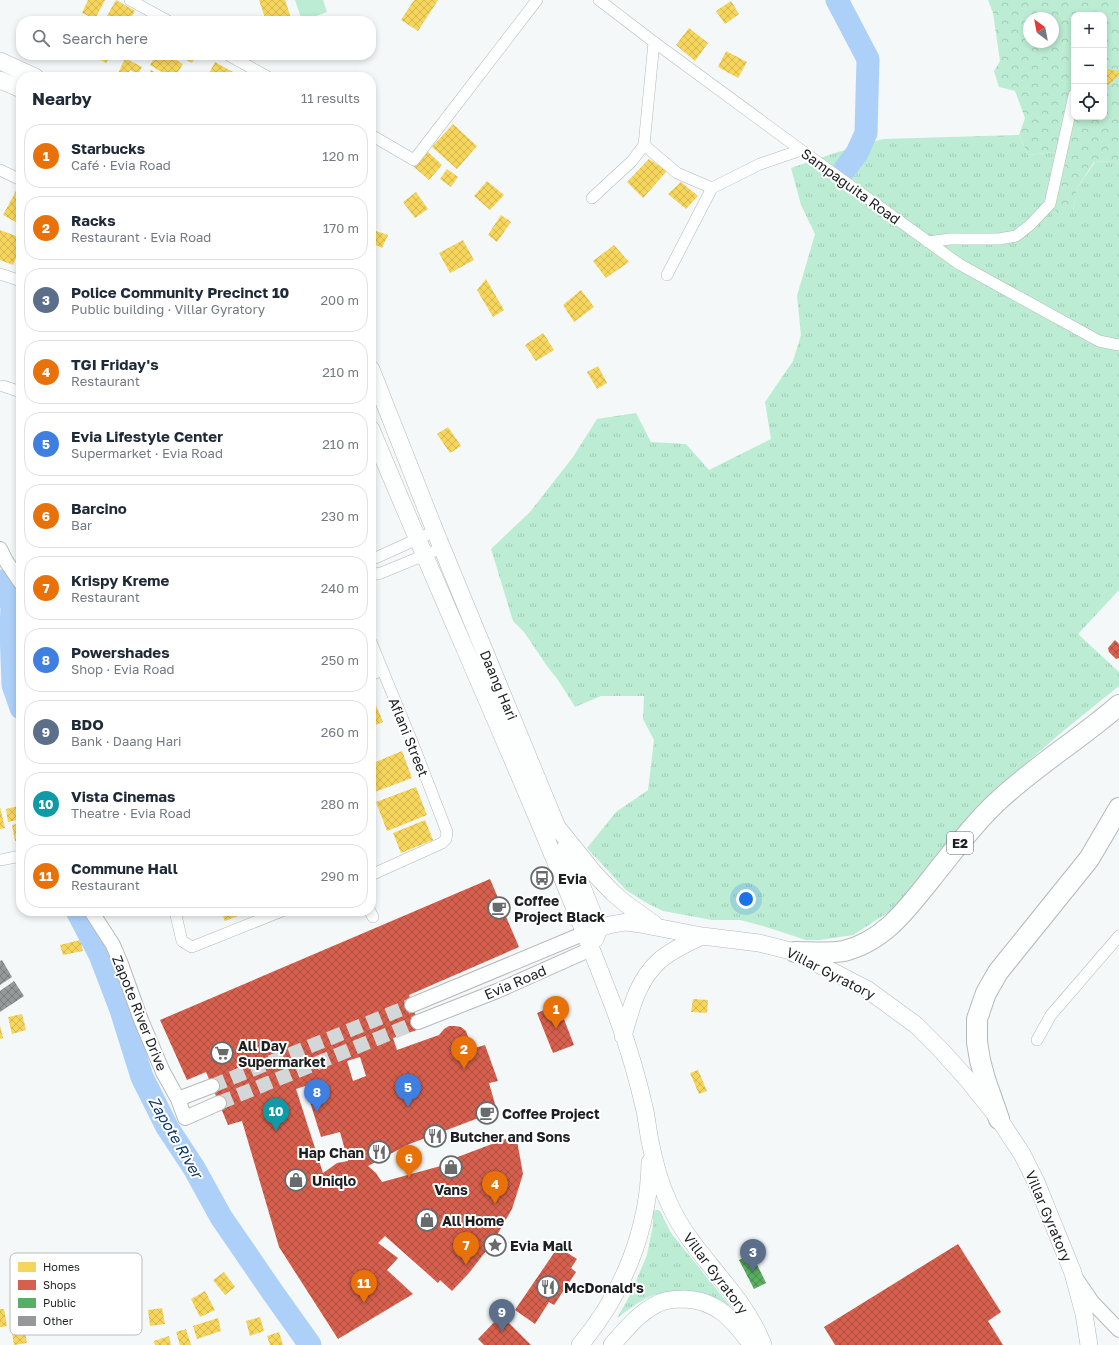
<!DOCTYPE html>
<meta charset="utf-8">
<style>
:root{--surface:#fff;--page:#f6f6f7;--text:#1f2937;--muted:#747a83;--line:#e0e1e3;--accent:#1a73e8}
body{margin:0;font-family:"Golos Text",sans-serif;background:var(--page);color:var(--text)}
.controls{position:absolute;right:12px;top:12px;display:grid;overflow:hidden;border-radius:8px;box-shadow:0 2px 6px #0003}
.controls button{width:36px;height:36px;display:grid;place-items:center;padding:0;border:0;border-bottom:1px solid var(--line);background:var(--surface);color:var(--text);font:20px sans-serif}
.compass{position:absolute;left:1023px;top:12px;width:36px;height:36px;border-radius:50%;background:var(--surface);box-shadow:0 2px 6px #0003;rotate:328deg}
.you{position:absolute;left:746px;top:899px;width:14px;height:14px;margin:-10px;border:3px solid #fff;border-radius:50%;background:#1a73e8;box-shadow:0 0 0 6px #1a73e833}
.badge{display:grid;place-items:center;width:26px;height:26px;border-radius:50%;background:var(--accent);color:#fff;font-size:13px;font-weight:700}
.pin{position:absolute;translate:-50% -33px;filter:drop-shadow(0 1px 2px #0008)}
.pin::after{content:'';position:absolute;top:21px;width:14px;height:12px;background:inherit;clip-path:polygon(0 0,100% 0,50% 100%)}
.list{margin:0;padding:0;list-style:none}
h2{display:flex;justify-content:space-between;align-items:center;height:52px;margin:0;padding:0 16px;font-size:17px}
h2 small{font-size:13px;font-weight:400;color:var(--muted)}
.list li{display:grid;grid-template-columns:26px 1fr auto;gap:12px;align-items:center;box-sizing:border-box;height:64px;margin:0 8px 8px;padding:0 8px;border:1px solid var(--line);border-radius:16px}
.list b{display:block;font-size:15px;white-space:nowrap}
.list p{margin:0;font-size:13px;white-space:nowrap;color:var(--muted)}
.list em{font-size:13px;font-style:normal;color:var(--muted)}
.icon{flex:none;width:22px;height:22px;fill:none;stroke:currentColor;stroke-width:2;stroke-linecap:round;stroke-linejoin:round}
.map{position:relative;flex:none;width:1119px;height:1345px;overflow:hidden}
.search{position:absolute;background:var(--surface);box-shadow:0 2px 6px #0003;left:16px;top:16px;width:360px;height:44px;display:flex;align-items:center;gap:10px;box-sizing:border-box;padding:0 14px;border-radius:16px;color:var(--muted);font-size:15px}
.panel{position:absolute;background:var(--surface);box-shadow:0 2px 6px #0003;left:16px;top:72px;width:360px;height:844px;border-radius:16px}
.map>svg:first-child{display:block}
.grass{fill:url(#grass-tufts)}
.forest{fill:url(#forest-crowns);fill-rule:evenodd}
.green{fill:#bcecd4}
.homes{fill:url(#homes-cross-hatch)}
.shops{fill:url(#shops-cross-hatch);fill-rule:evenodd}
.public{fill:url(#public-cross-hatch)}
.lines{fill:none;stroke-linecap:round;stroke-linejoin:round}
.river{stroke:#add0f9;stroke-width:23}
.building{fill:url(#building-cross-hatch)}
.tertiary-tunnel{stroke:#d4d7d8;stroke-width:14;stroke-dasharray:14 7;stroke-linecap:butt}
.minor-casing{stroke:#b6b9b9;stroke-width:12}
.tertiary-casing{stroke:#b6b9b9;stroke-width:16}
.primary-casing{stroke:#b6b9b9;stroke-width:18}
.motorway-casing{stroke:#b6b9b9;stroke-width:22}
.minor{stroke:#fdfefe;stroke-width:11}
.tertiary{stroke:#fdfefe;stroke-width:14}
.primary{stroke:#fdfefe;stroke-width:17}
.motorway{stroke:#fdfefe;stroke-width:20}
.labels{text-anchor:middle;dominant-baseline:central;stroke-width:4;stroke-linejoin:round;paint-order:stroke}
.shield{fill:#fff;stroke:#616263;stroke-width:1}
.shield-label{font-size:13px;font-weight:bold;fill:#1d1f20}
.street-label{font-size:14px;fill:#1d1f20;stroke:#fff}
.poi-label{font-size:14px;font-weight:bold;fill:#1d1f20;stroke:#fff;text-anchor:start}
.water-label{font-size:15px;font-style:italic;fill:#103967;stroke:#fff}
.key{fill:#fff;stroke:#bbbcbc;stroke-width:1}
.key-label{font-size:11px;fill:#1d1f20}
</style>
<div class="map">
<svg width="1119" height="1345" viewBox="0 0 1119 1345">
<defs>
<pattern id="grass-tufts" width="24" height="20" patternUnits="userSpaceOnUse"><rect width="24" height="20" fill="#bcecd4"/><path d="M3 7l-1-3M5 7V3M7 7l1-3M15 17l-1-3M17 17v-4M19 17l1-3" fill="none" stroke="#a1cab6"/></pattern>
<pattern id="forest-crowns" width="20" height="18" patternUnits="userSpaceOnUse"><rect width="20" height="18" fill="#bcecd4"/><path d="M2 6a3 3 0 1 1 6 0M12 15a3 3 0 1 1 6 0" fill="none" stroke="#a1cab6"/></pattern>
<pattern id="homes-cross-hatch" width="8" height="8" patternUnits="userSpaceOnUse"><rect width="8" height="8" fill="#f6d55c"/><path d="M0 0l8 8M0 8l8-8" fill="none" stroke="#d2b650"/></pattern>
<pattern id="shops-cross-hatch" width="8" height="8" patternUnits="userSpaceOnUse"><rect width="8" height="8" fill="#d6604d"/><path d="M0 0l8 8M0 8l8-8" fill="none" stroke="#ad4f40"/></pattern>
<pattern id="public-cross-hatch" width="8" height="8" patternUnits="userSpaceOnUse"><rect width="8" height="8" fill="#5aae61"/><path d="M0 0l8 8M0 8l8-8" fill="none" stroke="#4a8d50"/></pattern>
<pattern id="building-cross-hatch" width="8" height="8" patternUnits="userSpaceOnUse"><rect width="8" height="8" fill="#969999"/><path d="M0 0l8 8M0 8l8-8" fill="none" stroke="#7a7c7c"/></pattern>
</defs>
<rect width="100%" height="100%" fill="#f4f8f8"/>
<path class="grass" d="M1019,135L1028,155L1054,152L1066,162L1060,181L1073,211L1077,188L1095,162L1114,161L1119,164V590L1078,634L1119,672V686L1062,732L1018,770L963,829L895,908L853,935L820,940H806L763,926L740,920H712L663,911L645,902L626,890L587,848L616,812L648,790L654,740L643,719L644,696H601L575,707L558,680L547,666L524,632L513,621L491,549L530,512L573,457L597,419L636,413L651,442L686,444L709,470L771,439L765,402L793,361L801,335L797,296L815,234L801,205L791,168L838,152L883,139Z
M655,1210H658L660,1211L671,1233L731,1307C725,1303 719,1299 712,1296C696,1289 671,1290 654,1295C640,1300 628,1310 617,1318L630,1295L647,1255L653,1225V1212Z"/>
<path class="forest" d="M988,0H1119V164L1114,161L1094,162L1077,188L1073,211L1062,219L1055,210L1060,181L1066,162L1054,152L1028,155L1019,135L1025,118L1015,91L999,87L994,71L1000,61L993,13ZM1074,15H1104V117H1074ZM1029,18H1053V42H1029Z"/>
<path class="green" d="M295,0H323L327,12L302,21Z"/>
<path class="homes" d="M88,0H105L95,19L82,13Z
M116,0L135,11L129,21H104Z
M259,0H285L292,21H266Z
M414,0H438L418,31L401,20Z
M731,1L739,14L725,24L716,11Z
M135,16L144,21H131Z
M689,28L708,43L695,61L676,45Z
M726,51L747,62L738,78L718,67Z
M92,55H111L106,63Z
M156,55H169L183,64L175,77H170L150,65Z
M178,55H197L192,63Z
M125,58L142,67L138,74L130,70L127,77H120L117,76Z
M215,62L242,77H207Z
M1104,69L1119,71V75L1110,84L1104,85Z
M151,70L162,77H147Z
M453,124L477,146L457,169L432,147Z
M427,151L442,165L429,180L413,166Z
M649,159L667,171L643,198L627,182Z
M447,169L458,177L451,187L440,179Z
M487,181L504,195L490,210L474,196Z
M681,182L698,196L686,209L668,194Z
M17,189L21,191V225L3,215Z
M416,192L428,209L415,218L403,202Z
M501,215L511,222L497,242L488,235Z
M0,230L21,238V246L13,265L0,260Z
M376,231L388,235L382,248L371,243Z
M463,240L474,260L450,273L439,253Z
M614,245L629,262L606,278L593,261Z
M486,279L504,310L493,317L477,290Z
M581,290L594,307L574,322L563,305Z
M543,333L554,350L536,361L525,345Z
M598,366L607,383L597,389L587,372Z
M448,427L461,446L450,453L437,434Z
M373,698L383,722L371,727V699Z
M402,751L412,778L372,793L371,790V764Z
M416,787L427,815L387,831L376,802Z
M18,806L21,819L8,822L6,809Z
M0,807L5,828L0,829Z
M425,820L433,840L401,853L393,833Z
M21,823V840L15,841L12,825Z
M221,911H250L225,921Z
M80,940L83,951L63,955L60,945Z
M693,999L708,1000L707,1013L691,1012Z
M22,1014L26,1030L12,1034L8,1017Z
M0,1025L3,1038L0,1039Z
M698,1070L707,1091L699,1094L690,1073Z
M224,1272L235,1287L225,1295L213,1280Z
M205,1291L215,1310L200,1317L191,1299Z
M162,1308L165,1324L150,1326L148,1310Z
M0,1309H4L7,1326L0,1327Z
M260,1317L264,1331L250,1336L246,1321Z
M218,1318L221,1331L197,1339L193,1326Z
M24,1325L27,1343L14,1345L11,1327Z
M186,1329L191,1345H180L176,1332Z
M279,1332L283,1345H270L267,1336Z
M169,1336L171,1345H155L154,1341Z"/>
<path class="shops" d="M1115,640L1119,644V658L1116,659L1109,652L1108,648Z
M490,879L519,947L409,995L420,1029L393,1038L397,1050L439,1035L444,1029L449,1026H455L461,1027L466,1031L468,1037V1050L485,1045L498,1081L489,1083L497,1111L407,1145L368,1166L376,1173L382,1182L448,1164L447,1161L516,1135L523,1174L512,1209L493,1242L469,1273L452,1291L440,1280L438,1283L385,1236L378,1243L398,1258L387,1270L413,1294L338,1339L279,1247L242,1121L228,1125L206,1072L187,1080L160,1020ZM360,1057L366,1076L353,1081L347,1061ZM305,1086L321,1137L340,1132L348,1161L337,1163L323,1173L296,1089Z
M558,1004L574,1045L553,1053L537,1013Z
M958,1244L1001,1312L988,1321L1003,1345H835L824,1327Z
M558,1247L577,1259L571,1268L576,1272L554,1305L549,1302L535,1324L515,1310Z
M501,1315L531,1345H484L478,1339Z"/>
<path class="public" d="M752,1254L766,1283L754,1289L739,1260Z"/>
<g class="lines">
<path class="river" d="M837,0L868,59L866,133L857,153L845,169
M0,581L12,606L11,631L13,685L21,708
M77,911L100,955L121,1010L142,1077L167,1127L194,1168L221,1217L271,1290L310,1345"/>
</g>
<path class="building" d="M2,960L12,977L0,985V961Z
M14,981L24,996L0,1012V991Z"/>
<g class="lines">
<path class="tertiary-tunnel" d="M212,1086L412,1005
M219,1103L418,1022"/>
<g class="minor-casing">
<path id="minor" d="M130,0L168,21
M599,0L654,42L801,150L959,264L1099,341L1119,345
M228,55L268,77
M371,135L414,160L537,0
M644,145L677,173L712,188
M0,170L21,180
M592,198L632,161L644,145L654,42
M928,242L950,239H999L1016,236L1030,225L1050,204L1074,95
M0,274L21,281
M667,275L712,188L760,164L801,150
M3,386L21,392
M371,560L435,531
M371,575L381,573L442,548
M371,642L413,744L447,832L446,839L442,843L371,875
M371,675L382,670
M0,860L21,856
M175,911L182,941L192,947L282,911
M370,911L373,917
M1037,1040L1051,1015L1119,936"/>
</g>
<g class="tertiary-casing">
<path id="tertiary" d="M0,549L6,561L21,583
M91,911L113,945L121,964L141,1020L163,1072L178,1099L185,1118L219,1103
M412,1005L585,933
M418,1022L497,991L591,949
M178,1099L212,1086
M1077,1280L1092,1302L1119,1330"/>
</g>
<g class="primary-casing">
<path id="primary" d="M0,61L35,77
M0,80L21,89
M371,369L435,531L557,827L594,873L613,893L626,904L654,924
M371,429C451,621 538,810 613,1005C626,1039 637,1075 645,1111C647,1121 648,1131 650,1141C654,1162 660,1184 669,1203C692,1256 743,1291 763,1345
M566,847L599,929L595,939
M585,933L609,925L626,922L640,924L702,936L759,943L795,952L868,990L916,1025L941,1050L967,1079L999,1119L1022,1154L1036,1182L1073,1273L1084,1314L1089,1345
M623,1036C631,1009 637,981 659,961C671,950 688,943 702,936
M580,1345C623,1294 649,1229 650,1162
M612,1345C625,1330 639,1313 657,1304C664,1300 675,1299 684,1299C717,1300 733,1320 752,1345"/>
</g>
<g class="motorway-casing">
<path id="motorway" d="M795,952C811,952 828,954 844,951C884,941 906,910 931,879C952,853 973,824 998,801C1035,766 1080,739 1119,705
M999,1119L985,1079L980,1060L977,1042V1019L986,993L998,972L1089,859L1119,808"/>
</g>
<use href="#minor" class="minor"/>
<use href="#tertiary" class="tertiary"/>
<use href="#primary" class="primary"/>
<use href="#motorway" class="motorway"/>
</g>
<defs>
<g id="bus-ring" transform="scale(1.15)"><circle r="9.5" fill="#fff" stroke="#686b6c" stroke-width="1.5"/><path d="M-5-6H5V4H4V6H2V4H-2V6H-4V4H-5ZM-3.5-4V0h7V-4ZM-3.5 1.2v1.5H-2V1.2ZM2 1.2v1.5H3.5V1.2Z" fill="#686b6c"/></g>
<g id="cafe-ring" transform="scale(1.15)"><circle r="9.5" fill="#fff" stroke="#686b6c" stroke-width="1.5"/><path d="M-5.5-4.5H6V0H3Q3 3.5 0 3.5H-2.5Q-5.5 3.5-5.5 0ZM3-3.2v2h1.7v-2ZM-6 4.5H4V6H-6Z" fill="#686b6c"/></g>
<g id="supermarket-ring" transform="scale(1.15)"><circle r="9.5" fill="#fff" stroke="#686b6c" stroke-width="1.5"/><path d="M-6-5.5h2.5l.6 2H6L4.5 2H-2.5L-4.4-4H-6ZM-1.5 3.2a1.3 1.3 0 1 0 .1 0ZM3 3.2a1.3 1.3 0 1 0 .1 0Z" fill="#686b6c"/></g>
<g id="restaurant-ring" transform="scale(1.15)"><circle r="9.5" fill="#fff" stroke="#686b6c" stroke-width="1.5"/><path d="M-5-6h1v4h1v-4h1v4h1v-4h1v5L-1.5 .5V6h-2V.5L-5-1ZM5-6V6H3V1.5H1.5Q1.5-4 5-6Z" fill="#686b6c"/></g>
<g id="shop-ring" transform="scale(1.15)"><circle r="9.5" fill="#fff" stroke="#686b6c" stroke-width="1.5"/><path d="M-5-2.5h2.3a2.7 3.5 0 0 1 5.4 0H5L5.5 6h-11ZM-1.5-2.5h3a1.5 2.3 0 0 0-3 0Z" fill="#686b6c"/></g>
<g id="sight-ring" transform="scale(1.15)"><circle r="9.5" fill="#fff" stroke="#686b6c" stroke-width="1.5"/><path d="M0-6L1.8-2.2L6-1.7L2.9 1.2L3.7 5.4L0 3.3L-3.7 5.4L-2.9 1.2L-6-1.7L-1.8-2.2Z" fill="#686b6c"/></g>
</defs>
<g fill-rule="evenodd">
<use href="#bus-ring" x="542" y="878"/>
<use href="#cafe-ring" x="499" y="908"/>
<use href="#supermarket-ring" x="222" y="1053"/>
<use href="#cafe-ring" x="487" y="1113"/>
<use href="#restaurant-ring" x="435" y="1136"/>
<use href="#restaurant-ring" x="379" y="1152"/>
<use href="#shop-ring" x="451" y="1167"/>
<use href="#shop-ring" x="296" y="1180"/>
<use href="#shop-ring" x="427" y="1220"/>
<use href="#sight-ring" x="495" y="1245"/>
<use href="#restaurant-ring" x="548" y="1287"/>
</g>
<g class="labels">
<rect class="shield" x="947" y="832" width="26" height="22" rx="3"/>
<g class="shield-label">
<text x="960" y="843">E2</text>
</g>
<g class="street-label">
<text transform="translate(851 186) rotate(36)">Sampaguita Road</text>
<text transform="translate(499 685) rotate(67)">Daang Hari</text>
<text transform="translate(409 737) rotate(68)">Aflani Street</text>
<text transform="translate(831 973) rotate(27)">Villar Gyratory</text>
<text transform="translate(515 982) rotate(-23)">Evia Road</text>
<text transform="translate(140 1013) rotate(68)">Zapote River Drive</text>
<text transform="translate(1049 1216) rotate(67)">Villar Gyratory</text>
<text transform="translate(716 1273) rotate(53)">Villar Gyratory</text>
</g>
<g class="poi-label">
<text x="558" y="878">Evia</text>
<text x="514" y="900">Coffee<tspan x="514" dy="16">Project Black</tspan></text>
<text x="238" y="1045">All Day<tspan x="238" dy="16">Supermarket</tspan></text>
<text x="502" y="1113">Coffee Project</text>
<text x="450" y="1136">Butcher and Sons</text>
<text x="364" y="1152" text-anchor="end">Hap Chan</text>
<text x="312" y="1180">Uniqlo</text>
<text x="451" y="1189" text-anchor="middle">Vans</text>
<text x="442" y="1220">All Home</text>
<text x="510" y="1245">Evia Mall</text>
<text x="564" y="1287">McDonald's</text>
</g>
<g class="water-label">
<text transform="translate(176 1137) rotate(60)">Zapote River</text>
</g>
</g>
<rect x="10" y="1253" width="132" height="82" rx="6" class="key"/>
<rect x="18" y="1262" width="18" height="10" fill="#f6d55c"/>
<rect x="18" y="1280" width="18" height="10" fill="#d6604d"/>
<rect x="18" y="1298" width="18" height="10" fill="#5aae61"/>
<rect x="18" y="1316" width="18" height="10" fill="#969999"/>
<g class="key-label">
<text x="43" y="1271">Homes</text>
<text x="43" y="1289">Shops</text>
<text x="43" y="1307">Public</text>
<text x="43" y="1325">Other</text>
</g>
</svg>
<div class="controls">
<button>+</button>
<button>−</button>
<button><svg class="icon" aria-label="locate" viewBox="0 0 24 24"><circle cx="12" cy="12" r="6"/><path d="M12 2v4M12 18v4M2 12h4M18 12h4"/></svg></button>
</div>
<svg class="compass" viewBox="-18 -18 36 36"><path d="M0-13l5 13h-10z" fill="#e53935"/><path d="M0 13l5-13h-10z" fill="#747a83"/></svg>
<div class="you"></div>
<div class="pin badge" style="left:556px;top:1029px;background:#e8710a">1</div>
<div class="pin badge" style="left:464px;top:1069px;background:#e8710a">2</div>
<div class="pin badge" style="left:753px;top:1272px;background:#5c6f8a">3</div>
<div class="pin badge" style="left:495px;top:1204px;background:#e8710a">4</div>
<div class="pin badge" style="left:408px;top:1107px;background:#3f7fe0">5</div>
<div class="pin badge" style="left:409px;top:1178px;background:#e8710a">6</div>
<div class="pin badge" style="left:466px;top:1265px;background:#e8710a">7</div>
<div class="pin badge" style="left:317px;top:1112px;background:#3f7fe0">8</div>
<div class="pin badge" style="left:502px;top:1332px;background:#5c6f8a">9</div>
<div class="pin badge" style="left:276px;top:1131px;background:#0f9aa8">10</div>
<div class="pin badge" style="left:364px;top:1303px;background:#e8710a">11</div>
<div class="search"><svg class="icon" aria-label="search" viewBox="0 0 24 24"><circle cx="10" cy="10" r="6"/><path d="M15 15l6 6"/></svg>Search here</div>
<section class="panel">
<h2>Nearby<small>11 results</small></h2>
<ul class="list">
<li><span class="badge" style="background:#e8710a">1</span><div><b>Starbucks</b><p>Café · Evia Road</p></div><em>120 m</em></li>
<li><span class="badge" style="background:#e8710a">2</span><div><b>Racks</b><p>Restaurant · Evia Road</p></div><em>170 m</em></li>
<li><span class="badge" style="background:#5c6f8a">3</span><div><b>Police Community Precinct 10</b><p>Public building · Villar Gyratory</p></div><em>200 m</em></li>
<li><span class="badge" style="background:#e8710a">4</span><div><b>TGI Friday's</b><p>Restaurant</p></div><em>210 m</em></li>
<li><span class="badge" style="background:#3f7fe0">5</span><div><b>Evia Lifestyle Center</b><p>Supermarket · Evia Road</p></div><em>210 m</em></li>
<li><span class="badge" style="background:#e8710a">6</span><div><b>Barcino</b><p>Bar</p></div><em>230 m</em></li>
<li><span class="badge" style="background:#e8710a">7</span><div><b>Krispy Kreme</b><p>Restaurant</p></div><em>240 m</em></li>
<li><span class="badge" style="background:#3f7fe0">8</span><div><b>Powershades</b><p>Shop · Evia Road</p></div><em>250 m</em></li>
<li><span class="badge" style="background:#5c6f8a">9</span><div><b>BDO</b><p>Bank · Daang Hari</p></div><em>260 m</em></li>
<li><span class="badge" style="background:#0f9aa8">10</span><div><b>Vista Cinemas</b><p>Theatre · Evia Road</p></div><em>280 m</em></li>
<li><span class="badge" style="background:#e8710a">11</span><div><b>Commune Hall</b><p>Restaurant</p></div><em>290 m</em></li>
</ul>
</section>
</div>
